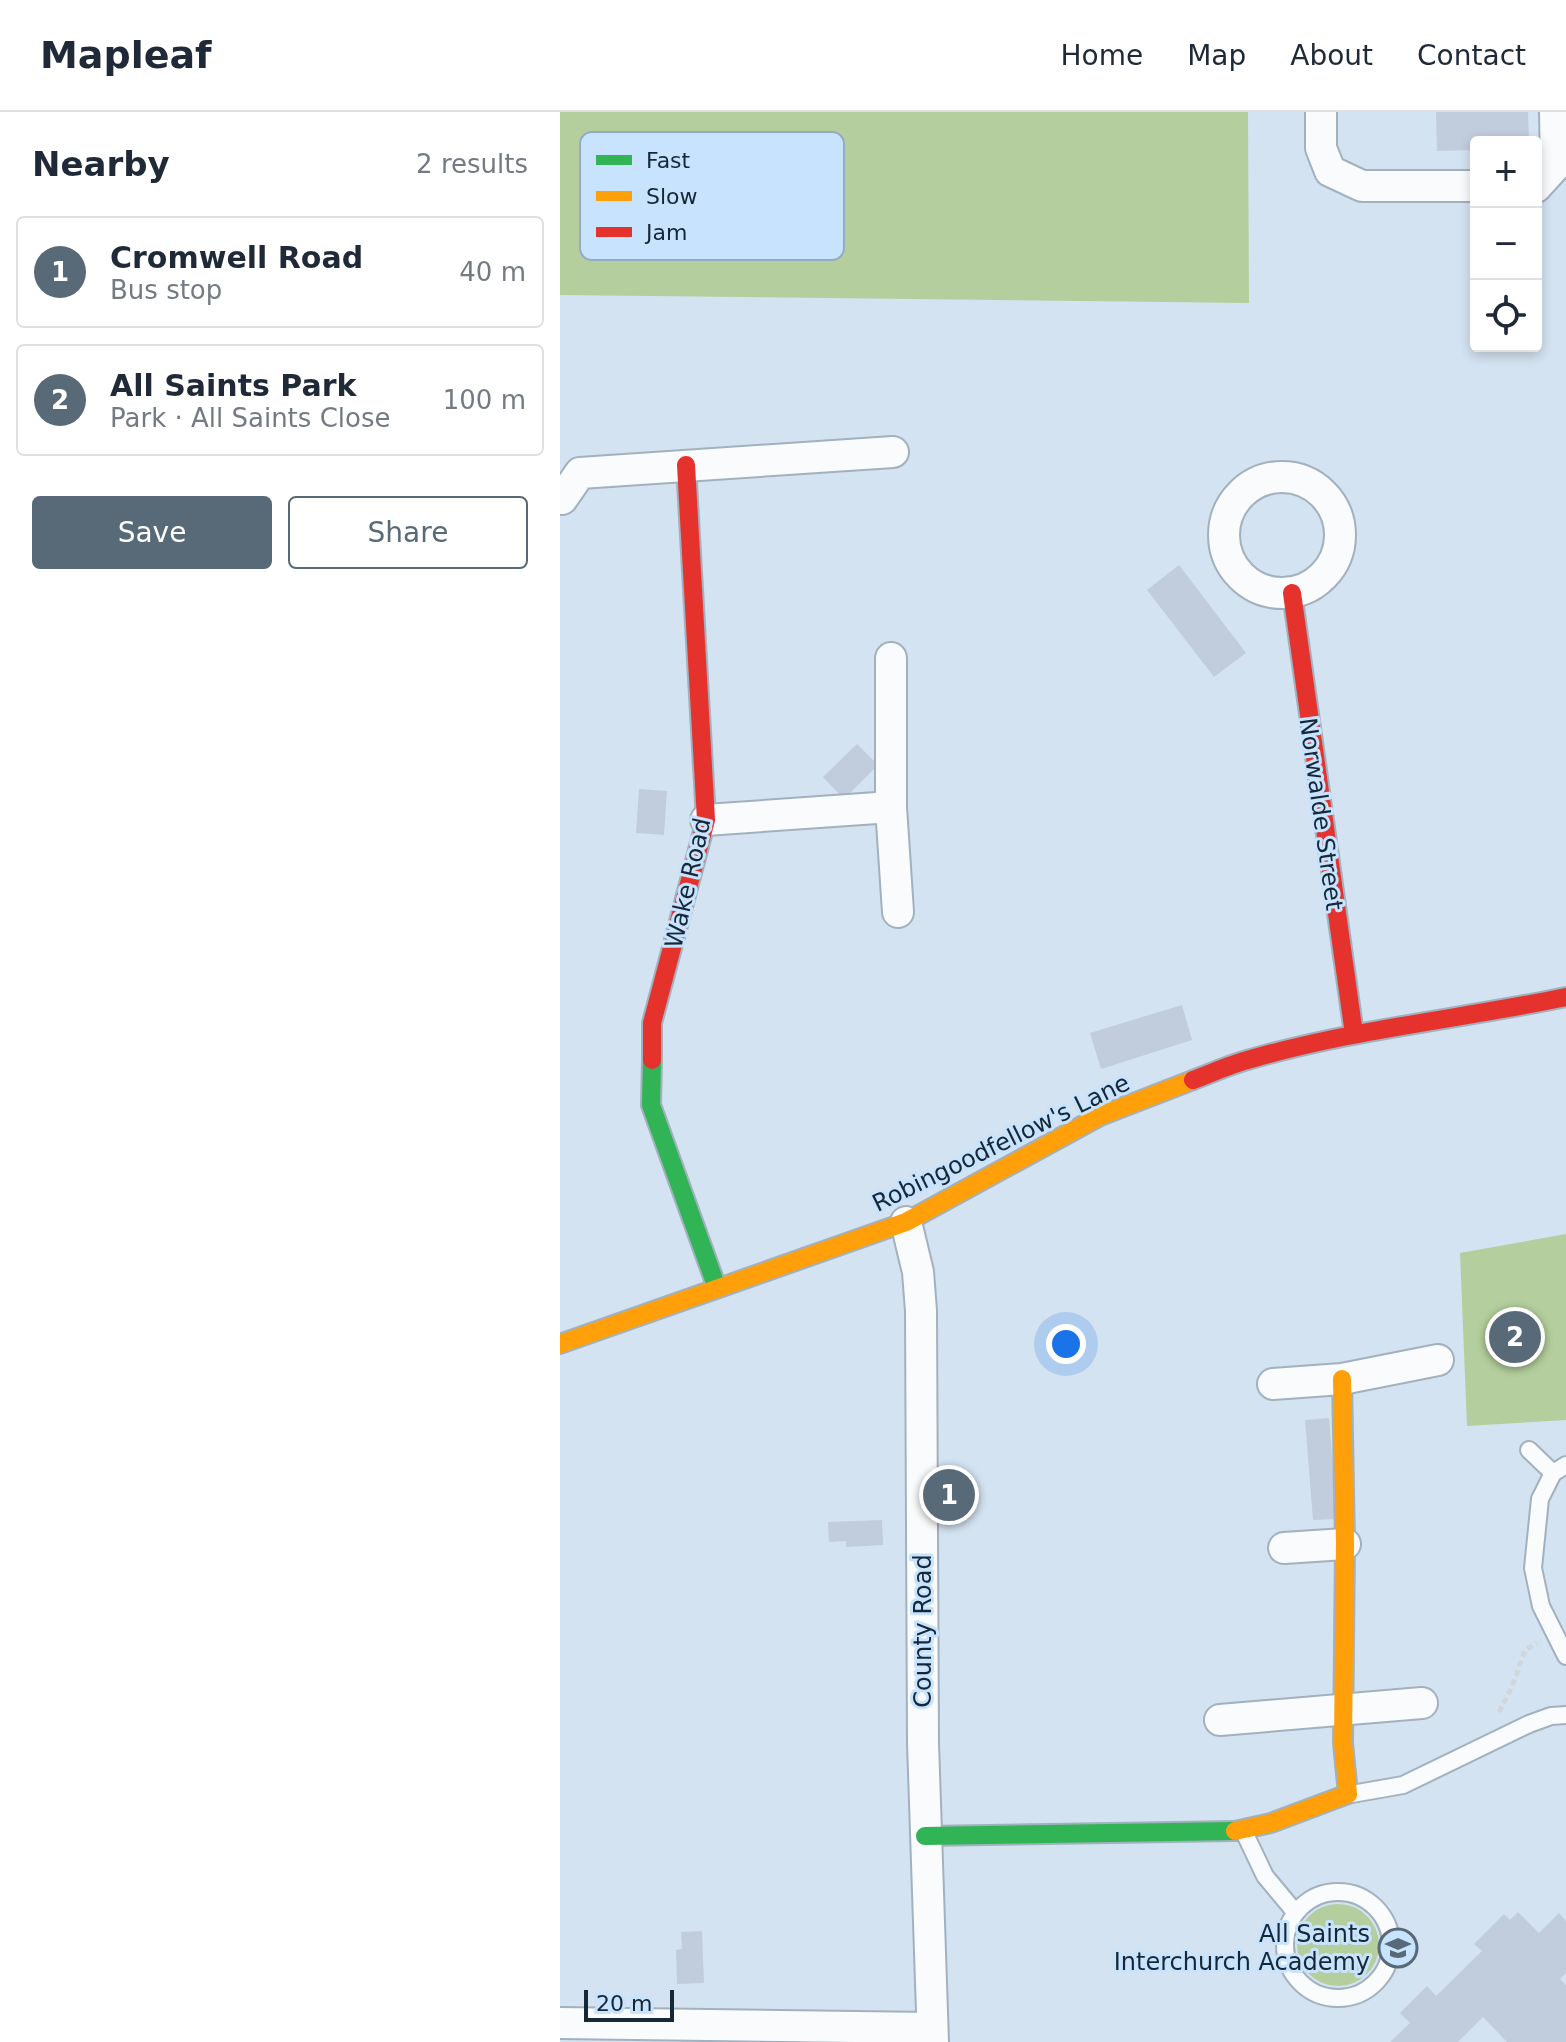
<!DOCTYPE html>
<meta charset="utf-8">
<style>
:root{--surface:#fff;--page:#f2f2f3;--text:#1f2937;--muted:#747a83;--line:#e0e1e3;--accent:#586978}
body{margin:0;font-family:"DejaVu Sans",sans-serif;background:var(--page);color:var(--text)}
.controls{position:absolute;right:24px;top:24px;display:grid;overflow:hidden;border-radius:8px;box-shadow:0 4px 12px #0003}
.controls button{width:72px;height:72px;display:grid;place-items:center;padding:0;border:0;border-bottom:2px solid var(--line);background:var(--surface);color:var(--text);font:40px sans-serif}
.scale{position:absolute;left:24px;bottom:20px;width:90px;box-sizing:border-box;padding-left:8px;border:4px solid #162837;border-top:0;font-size:22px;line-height:28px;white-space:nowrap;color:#162837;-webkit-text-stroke:6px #c8e3fd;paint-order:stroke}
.you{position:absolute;left:506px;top:1232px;width:28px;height:28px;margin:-20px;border:6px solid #fff;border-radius:50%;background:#1a73e8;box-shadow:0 0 0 12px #1a73e833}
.badge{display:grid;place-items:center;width:52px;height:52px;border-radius:50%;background:var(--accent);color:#fff;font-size:26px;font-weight:700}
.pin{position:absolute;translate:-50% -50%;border:4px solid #fff;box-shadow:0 2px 8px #0006}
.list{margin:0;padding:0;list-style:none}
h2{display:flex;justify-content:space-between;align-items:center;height:104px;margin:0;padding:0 32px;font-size:34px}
h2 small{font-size:26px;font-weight:400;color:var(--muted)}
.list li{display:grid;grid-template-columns:52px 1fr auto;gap:24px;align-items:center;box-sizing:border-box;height:112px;margin:0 16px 16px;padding:0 16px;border:2px solid var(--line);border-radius:8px}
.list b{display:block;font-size:30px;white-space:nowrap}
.list p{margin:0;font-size:26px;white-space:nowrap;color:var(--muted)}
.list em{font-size:26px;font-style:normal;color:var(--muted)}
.actions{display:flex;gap:16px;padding:24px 32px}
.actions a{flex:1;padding:18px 0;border:2px solid var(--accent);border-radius:8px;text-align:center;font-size:28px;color:var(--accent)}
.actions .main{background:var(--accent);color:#fff}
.icon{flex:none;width:44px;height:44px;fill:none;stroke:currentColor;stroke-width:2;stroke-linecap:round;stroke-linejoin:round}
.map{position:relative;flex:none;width:1006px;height:1930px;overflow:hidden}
header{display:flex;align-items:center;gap:48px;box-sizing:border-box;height:112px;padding:0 40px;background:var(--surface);border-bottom:2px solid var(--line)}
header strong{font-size:38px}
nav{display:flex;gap:44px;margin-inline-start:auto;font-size:28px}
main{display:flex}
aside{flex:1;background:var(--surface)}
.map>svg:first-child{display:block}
.green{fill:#b4cf9d}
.building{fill:#c1ccdc}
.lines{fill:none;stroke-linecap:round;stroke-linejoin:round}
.lane-casing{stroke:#a2b1be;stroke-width:20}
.street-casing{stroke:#a2b1be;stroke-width:34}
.fast-casing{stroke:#a2b1be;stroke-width:22}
.slow-casing{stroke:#a2b1be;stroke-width:22}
.jam-casing{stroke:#a2b1be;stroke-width:22}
.path{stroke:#d1d6db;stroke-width:5;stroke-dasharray:6 4;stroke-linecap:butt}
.lane{stroke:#f9fbfd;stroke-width:16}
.street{stroke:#f9fbfd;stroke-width:30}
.fast{stroke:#30b455;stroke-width:18}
.slow{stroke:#ff9f0a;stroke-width:18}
.jam{stroke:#e5322d;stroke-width:18}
.labels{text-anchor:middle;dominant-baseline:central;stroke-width:6;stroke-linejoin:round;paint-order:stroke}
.street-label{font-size:24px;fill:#162837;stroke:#c8e3fd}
.poi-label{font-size:24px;fill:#162837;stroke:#c8e3fd;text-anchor:end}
.key{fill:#c8e3fd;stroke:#93abc2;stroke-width:2}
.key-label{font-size:22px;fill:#162837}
</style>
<header>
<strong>Mapleaf</strong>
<nav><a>Home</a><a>Map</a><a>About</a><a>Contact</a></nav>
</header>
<main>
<aside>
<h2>Nearby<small>2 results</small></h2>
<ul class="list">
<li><span class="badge">1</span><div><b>Cromwell Road</b><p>Bus stop</p></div><em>40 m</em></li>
<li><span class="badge">2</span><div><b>All Saints Park</b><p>Park · All Saints Close</p></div><em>100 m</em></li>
</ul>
<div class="actions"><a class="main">Save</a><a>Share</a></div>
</aside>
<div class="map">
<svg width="1006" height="1930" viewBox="0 0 1006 1930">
<rect width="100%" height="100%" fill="#d4e3f1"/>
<path class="green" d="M0,0H688L689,191L0,183Z
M1006,1122V1308L907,1314L900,1141Z
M737 1833a41 41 0 1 1 82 0a41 41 0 1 1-82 0Z"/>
<path class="building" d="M876,0H968L969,30H916V38L877,39Z
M619,453L686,541L654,565L587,478Z
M297,632L318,653L284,687L263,665Z
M79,677L107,679L104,723L76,721Z
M622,893L632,928L541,957L530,921Z
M769,1306L777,1407L753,1408L745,1308Z
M322,1408L323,1433L286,1435V1429L269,1430L268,1410Z
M958,1800L979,1821L999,1801L1006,1809V1861L1000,1867L1006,1873V1930H947L923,1905L898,1930H830L850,1911L840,1901L867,1874L876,1884L922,1839L914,1832L944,1802L950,1808Z
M142,1819L144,1871L117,1872L116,1838L122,1837L121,1820Z"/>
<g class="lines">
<g class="lane-casing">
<path id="lane" d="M969,1338L993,1361
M1006,1353L993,1361L980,1387L973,1456L981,1494L1006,1544
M792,1682L843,1673L969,1612L991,1604L1006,1603
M685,1722L705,1764L735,1800
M725 1833a53 53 0 1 1 106 0a53 53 0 1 1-106 0Z"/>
</g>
<g class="street-casing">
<path id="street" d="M761,0V36L770,59L802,74H916
M976,75L996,53L995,0
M664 423a58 58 0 1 1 116 0a58 58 0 1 1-116 0Z
M2,387L20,361L333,340
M331,546V695L338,800
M146,708L331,695
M346,1110L358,1160L361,1199L363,1631L373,1930
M713,1272L782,1267L878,1248
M724,1436L785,1432
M660,1608L862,1591
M0,1911L371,1916"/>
</g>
<g class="fast-casing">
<path id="fast" d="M92,948L91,993L157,1176
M365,1724L675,1719"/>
</g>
<g class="slow-casing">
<path id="slow" d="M0,1232L346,1110L540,1004L633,968
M675,1719L711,1711L788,1682L783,1631L785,1432L782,1267"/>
</g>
<g class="jam-casing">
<path id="jam" d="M732,481L794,922
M92,948V911L146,708L126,353
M633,968C652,961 671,952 691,947C794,917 901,907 1006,885"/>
</g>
<path class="path" d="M939,1600L952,1575L965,1538L977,1531"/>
<use href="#lane" class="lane"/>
<use href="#street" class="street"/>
<use href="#fast" class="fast"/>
<use href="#slow" class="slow"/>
<use href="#jam" class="jam"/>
</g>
<defs>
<g id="school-ring" transform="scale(2)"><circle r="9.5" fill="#c8e3fd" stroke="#586978" stroke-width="1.5"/><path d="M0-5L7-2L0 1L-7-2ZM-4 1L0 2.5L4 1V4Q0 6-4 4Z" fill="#586978"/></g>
</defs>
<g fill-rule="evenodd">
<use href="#school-ring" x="838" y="1836"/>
</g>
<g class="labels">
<g class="street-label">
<text transform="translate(761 702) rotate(82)">Norwalde Street</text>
<text transform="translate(128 771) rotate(-77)">Wake Road</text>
<text transform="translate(441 1031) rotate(-26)">Robingoodfellow's Lane</text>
<text transform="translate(363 1519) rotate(-90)">County Road</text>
</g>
<g class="poi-label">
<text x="810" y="1822">All Saints<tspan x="810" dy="28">Interchurch Academy</tspan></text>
</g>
</g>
<rect x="20" y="20" width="264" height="128" rx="12" class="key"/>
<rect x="36" y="43" width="36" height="10" fill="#30b455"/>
<rect x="36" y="79" width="36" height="10" fill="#ff9f0a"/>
<rect x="36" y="115" width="36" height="10" fill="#e5322d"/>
<g class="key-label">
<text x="86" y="56">Fast</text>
<text x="86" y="92">Slow</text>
<text x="86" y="128">Jam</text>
</g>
</svg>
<div class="controls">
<button>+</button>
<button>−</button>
<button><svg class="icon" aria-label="locate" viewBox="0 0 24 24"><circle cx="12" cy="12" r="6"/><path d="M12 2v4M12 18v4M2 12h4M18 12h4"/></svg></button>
</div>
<div class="scale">20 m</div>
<div class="you"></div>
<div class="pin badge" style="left:389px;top:1383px">1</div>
<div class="pin badge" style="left:955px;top:1225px">2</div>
</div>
</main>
